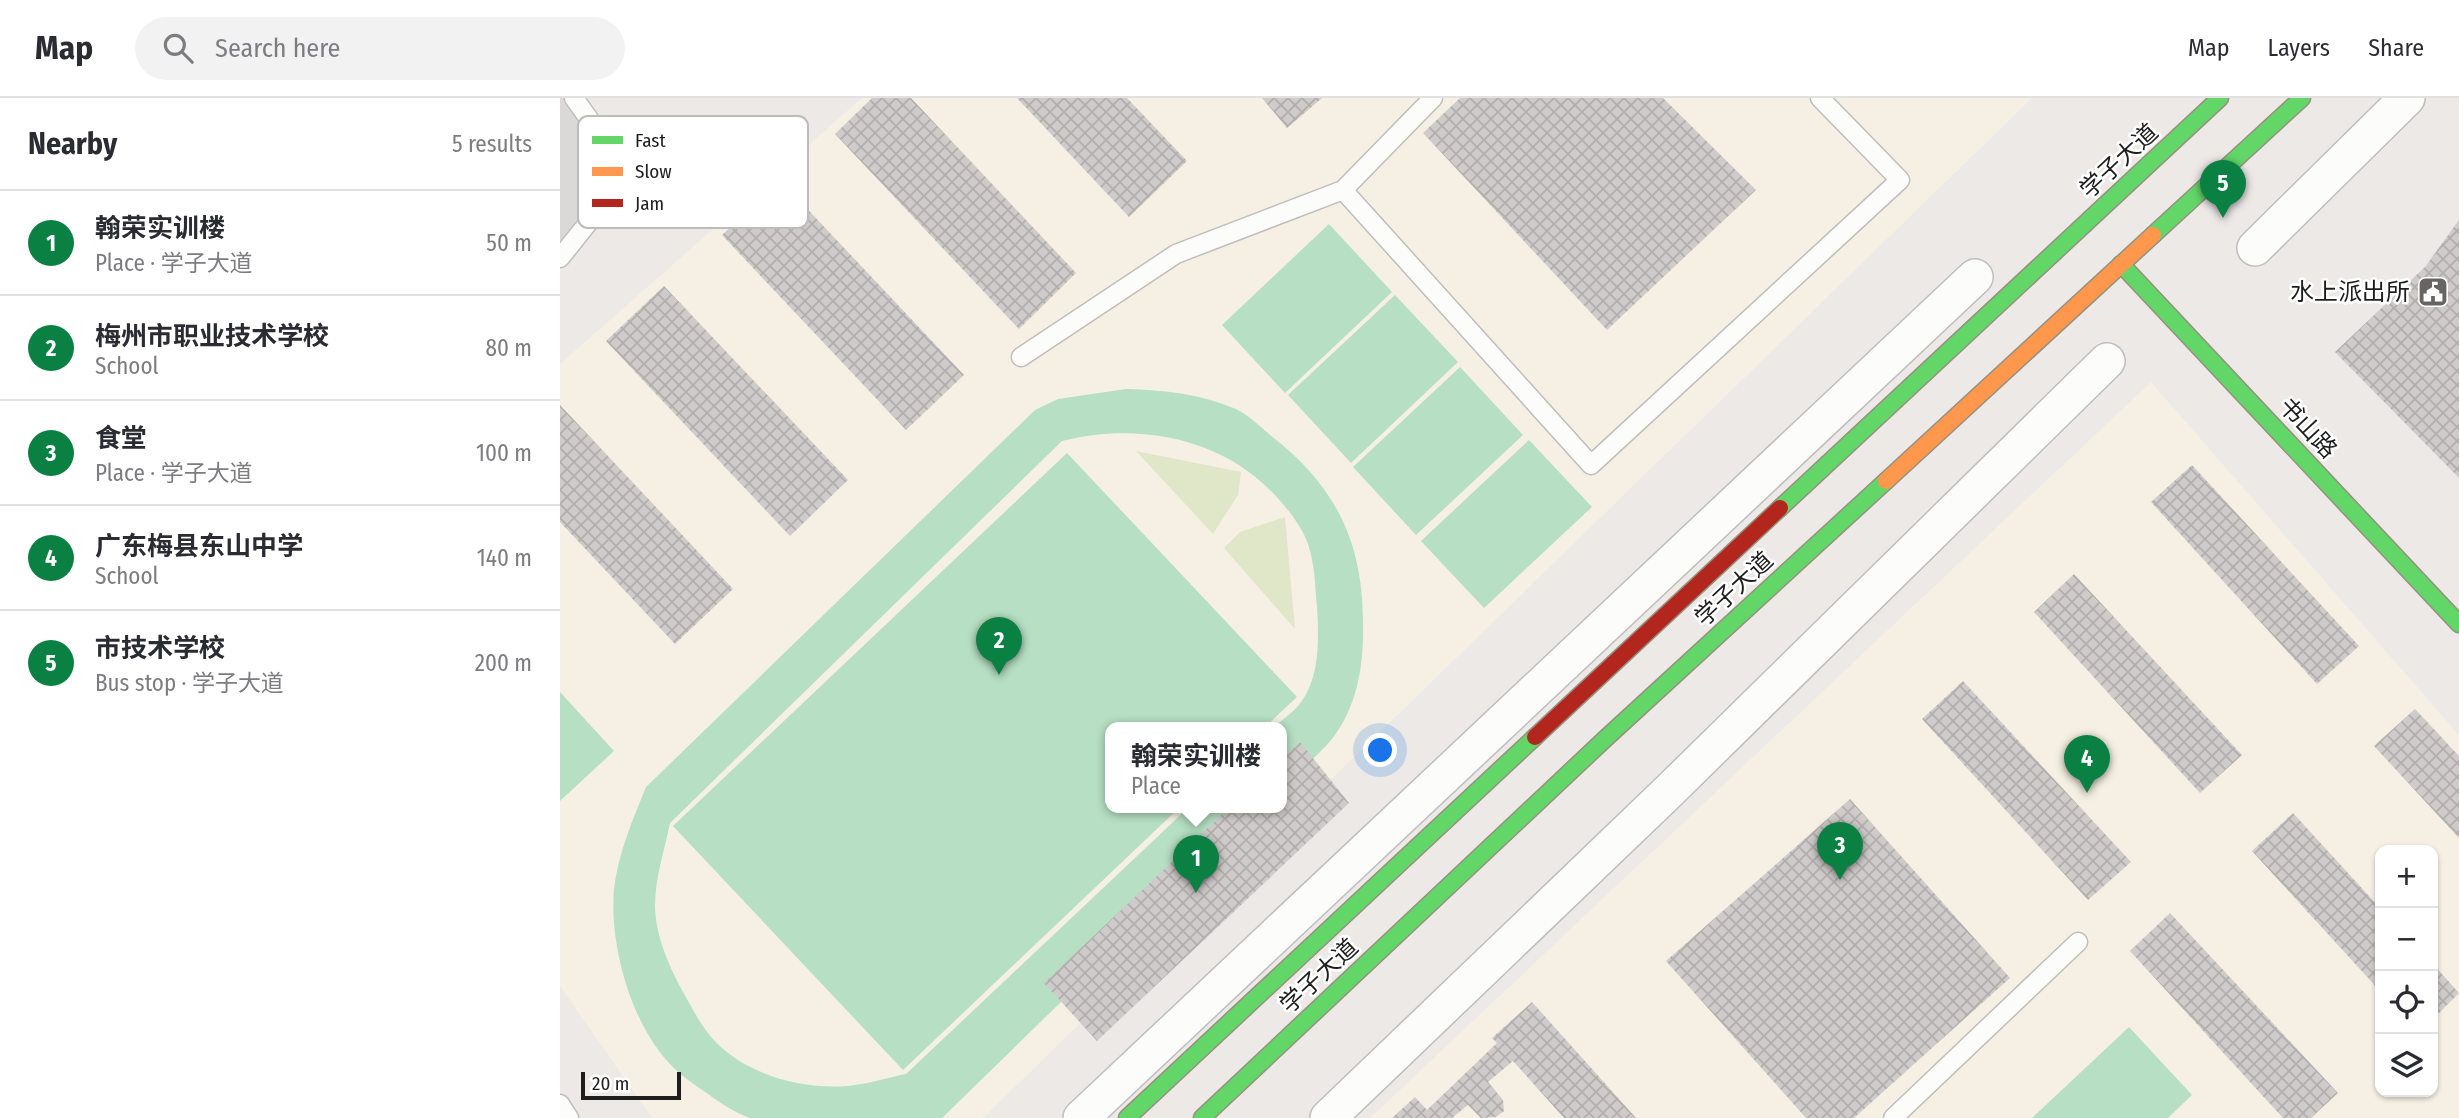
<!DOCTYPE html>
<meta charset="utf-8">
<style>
:root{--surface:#fff;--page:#f2f2f3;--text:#2b2b33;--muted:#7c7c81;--line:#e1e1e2;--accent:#0b8043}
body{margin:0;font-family:"Fira Sans Condensed","Noto Sans SC",sans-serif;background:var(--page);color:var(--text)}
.controls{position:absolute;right:21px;bottom:21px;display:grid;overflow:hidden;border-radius:14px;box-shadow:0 2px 5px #0004}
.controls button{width:63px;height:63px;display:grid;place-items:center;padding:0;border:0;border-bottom:2px solid var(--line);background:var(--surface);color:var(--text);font:35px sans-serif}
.scale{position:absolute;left:21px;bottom:18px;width:100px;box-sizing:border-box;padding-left:7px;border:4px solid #1e1e1e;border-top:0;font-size:19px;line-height:24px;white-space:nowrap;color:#1e1e1e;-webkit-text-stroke:5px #fff;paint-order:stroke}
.you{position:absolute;left:821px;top:653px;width:24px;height:24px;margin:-18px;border:5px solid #fff;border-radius:50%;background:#1a73e8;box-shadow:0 0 0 10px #1a73e833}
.badge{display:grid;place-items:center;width:46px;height:46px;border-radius:50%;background:var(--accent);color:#fff;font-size:23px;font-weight:700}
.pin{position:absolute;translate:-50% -58px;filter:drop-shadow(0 2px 4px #0008)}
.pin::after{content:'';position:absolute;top:37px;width:24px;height:21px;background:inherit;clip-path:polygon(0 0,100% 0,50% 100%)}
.popup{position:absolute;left:545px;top:624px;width:182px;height:91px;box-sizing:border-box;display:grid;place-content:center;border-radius:14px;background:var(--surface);filter:drop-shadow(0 2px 5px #0005);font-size:23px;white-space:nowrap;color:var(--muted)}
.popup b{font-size:26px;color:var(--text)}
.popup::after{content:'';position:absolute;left:50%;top:100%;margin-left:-14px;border:14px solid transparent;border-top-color:var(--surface)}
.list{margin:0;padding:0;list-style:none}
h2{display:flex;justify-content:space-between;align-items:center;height:91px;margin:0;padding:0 28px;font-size:30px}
h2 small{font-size:23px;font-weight:400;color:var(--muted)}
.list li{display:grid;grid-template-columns:46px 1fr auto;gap:21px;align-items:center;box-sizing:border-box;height:105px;padding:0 28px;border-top:2px solid var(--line)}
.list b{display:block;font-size:26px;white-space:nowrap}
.list p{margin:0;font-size:23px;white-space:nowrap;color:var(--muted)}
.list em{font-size:23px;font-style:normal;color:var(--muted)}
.icon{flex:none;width:38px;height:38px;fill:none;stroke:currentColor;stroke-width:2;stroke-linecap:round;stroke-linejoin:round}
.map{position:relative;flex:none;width:1899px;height:1020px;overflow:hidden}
header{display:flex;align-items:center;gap:42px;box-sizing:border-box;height:98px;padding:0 35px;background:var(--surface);border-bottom:2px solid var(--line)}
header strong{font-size:33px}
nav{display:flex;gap:38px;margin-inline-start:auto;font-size:24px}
.search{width:490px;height:63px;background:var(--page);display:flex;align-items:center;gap:18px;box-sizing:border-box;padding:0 24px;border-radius:38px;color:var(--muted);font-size:26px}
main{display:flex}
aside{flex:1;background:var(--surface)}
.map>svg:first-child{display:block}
.education{fill:#f5f0e3;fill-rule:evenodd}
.religious{fill:#dad9d8}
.grass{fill:#e0e6c8}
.pitch{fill:#b6dfc3}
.building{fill:url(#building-cross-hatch)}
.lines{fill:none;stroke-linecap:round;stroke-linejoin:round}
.lane-casing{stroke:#bfbebd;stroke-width:21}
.street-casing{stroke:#bfbebd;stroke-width:38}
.fast-casing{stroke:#959181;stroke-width:19}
.slow-casing{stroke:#959181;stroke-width:19}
.jam-casing{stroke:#959181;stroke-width:19}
.lane{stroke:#fcfcfb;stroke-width:18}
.street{stroke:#fcfcfb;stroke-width:35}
.fast{stroke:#63d668;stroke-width:16}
.slow{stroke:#ff974d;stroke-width:16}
.jam{stroke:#b3261e;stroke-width:16}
.labels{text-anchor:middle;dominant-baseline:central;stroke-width:5;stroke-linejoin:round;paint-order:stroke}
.street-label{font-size:24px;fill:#1e1e1e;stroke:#fff}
.poi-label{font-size:24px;fill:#1e1e1e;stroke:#fff;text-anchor:end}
.key{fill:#fff;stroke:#bcbcbc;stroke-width:2}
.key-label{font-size:19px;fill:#1e1e1e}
</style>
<header>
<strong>Map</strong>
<div class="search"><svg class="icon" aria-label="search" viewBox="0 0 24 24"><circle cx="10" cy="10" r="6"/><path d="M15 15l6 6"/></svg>Search here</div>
<nav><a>Map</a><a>Layers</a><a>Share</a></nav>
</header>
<main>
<aside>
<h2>Nearby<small>5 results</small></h2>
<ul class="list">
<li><span class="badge">1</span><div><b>翰荣实训楼</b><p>Place · 学子大道</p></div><em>50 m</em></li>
<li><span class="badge">2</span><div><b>梅州市职业技术学校</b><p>School</p></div><em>80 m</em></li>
<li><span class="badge">3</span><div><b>食堂</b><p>Place · 学子大道</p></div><em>100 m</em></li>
<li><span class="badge">4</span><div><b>广东梅县东山中学</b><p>School</p></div><em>140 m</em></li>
<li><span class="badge">5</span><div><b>市技术学校</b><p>Bus stop · 学子大道</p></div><em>200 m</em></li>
</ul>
</aside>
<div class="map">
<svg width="1899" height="1020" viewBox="0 0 1899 1020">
<defs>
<pattern id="building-cross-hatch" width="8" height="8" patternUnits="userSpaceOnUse" patternTransform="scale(1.75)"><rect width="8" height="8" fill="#cfcbca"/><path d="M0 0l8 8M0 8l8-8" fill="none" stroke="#b1aead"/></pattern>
</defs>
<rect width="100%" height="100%" fill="#ece9e7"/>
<path class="education" d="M302,0H1472L423,1020H92L0,888V266ZM550,629H722V709H550Z
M1591,284L1899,637V1020H810ZM1820,752H1873V994H1820Z"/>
<path class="religious" d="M0,0H22L63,53L0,151Z"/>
<path class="grass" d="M576,353L681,374L678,397L653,436Z
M725,419L735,531L664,450L680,434Z"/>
<path class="pitch" d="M769,126L832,194L725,295L662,227Z
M835,197L898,264L791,365L728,297Z
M900,269L963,337L856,437L793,369Z
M566,291C604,292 641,296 676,311C688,317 700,328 710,337C775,387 803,443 803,525C804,565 798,608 772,641C758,658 738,673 722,689V629H714C723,621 735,613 742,603C760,577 759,539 757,509C755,489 755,466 748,446C743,431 732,417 722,405C669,341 581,323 502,343L110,725C104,754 95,780 95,809C96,839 109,868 123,894C132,910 140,926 152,940C184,976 240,992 288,988C307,986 327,980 346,976L629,709H701L382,1020H190C174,1014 162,1006 148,996C137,988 124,980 114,970C72,930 49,848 54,791C58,756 73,721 86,689L475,312L498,301Z
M969,342L1032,409L924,510L861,443Z
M507,355L737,599L705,629H550V709H620L343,972L113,728Z
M0,594L54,653L0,703Z
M1569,929L1632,997L1608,1020H1472Z"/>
<path class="building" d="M312,0H351L516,175L459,231L275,36Z
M457,0H567L627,63L569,119Z
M702,0H762L727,30Z
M900,0H1103L1196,92L1047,232L863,35Z
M220,82L404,277L346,332L162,137Z
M1899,122V380L1775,254L1865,169Z
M104,188L288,382L230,438L46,243Z
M0,307L173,491L115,546L0,424Z
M1632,367L1799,548L1757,586L1591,404Z
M1514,476L1682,657L1640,695L1474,514Z
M1403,583L1571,764L1528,802L1362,621Z
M1855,611L1899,658V740L1814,648Z
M740,644L789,705L537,943L484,885L670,709H722V661Z
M1290,701L1450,880L1294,1020H1246L1106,863Z
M1733,715L1820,810V893L1692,753Z
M1610,815L1778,995L1751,1020H1723L1570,853Z
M1873,866L1899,895L1873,921Z
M972,904L1076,1020H1004L953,963L928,984L943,1002L944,1013L936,1019L921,1020L908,1007L892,1020H832L855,999L867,1012L937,945L932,940Z"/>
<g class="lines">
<g class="lane-casing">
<path id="lane" d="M783,92L1031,367L1340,82L1260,0
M0,160L40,110L48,69L29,21L14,0
M461,259L616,156L783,92L873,0
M0,1006L9,1020
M1333,1020L1518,844"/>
</g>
<g class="street-casing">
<path id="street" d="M1695,150L1847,0
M521,1020L1415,179
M768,1020L1106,696L1547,263"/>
</g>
<g class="fast-casing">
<path id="fast" d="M1593,137L1742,0
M1561,166L1899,526
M1220,410L1660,0
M567,1020L975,639
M642,1020L1045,641L1326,383"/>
</g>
<g class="slow-casing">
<path id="slow" d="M1326,383L1593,137"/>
</g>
<g class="jam-casing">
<path id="jam" d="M975,639L1220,410"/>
</g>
<use href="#lane" class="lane"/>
<use href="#street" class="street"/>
<use href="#fast" class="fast"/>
<use href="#slow" class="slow"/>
<use href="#jam" class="jam"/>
</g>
<defs>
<g id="civic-square" transform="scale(1.575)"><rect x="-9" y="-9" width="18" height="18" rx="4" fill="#666564" stroke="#fff"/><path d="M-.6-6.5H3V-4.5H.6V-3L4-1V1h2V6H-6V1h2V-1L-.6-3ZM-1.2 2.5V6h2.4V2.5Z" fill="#fff"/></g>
</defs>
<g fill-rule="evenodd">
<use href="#civic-square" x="1873" y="194"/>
</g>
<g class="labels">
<g class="street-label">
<text transform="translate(1559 63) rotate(-43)">学子大道</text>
<text transform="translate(1748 330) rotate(47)">书山路</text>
<text transform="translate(1174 491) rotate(-43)">学子大道</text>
<text transform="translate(759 878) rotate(-43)">学子大道</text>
</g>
<g class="poi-label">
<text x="1850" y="194">水上派出所</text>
</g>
</g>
<rect x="18" y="18" width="230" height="112" rx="10" class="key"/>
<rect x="32" y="38" width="31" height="8" fill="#63d668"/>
<rect x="32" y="69" width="31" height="9" fill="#ff974d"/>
<rect x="32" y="101" width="31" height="8" fill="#b3261e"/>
<g class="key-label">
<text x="75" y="49">Fast</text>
<text x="75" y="80">Slow</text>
<text x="75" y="112">Jam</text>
</g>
</svg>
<div class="controls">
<button>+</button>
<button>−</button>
<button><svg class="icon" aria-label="locate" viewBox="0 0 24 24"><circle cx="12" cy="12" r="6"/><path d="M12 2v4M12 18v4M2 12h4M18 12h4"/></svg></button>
<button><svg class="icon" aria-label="layers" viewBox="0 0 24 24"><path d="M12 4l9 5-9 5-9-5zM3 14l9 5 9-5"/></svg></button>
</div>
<div class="scale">20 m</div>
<div class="you"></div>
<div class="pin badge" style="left:636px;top:795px">1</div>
<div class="popup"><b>翰荣实训楼</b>Place</div>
<div class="pin badge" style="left:439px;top:577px">2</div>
<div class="pin badge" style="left:1280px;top:782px">3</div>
<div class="pin badge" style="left:1527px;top:695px">4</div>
<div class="pin badge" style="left:1663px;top:120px">5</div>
</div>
</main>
